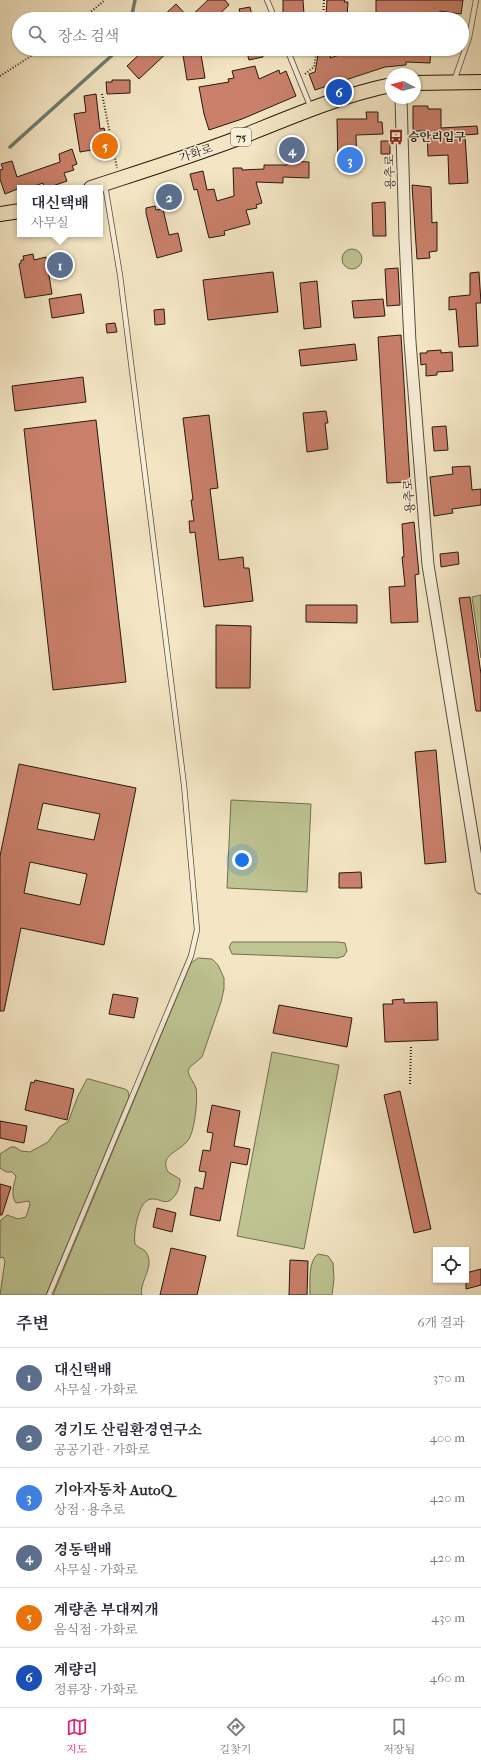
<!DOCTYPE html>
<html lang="ko">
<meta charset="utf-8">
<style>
:root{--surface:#fff;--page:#f7f7f7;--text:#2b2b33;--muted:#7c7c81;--line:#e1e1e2;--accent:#db2777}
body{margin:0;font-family:"IM FELL French Canon","Noto Serif KR",serif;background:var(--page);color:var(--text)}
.controls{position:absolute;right:12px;bottom:12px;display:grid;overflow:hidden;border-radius:0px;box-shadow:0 1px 3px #0004}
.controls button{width:36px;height:36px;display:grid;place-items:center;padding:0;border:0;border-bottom:1px solid var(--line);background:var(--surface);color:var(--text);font:20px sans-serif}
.compass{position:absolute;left:385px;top:68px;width:36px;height:36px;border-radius:50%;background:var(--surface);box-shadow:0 1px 3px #0004;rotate:277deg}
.you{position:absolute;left:242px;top:860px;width:14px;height:14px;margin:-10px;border:3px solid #fff;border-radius:50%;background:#1a73e8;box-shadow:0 0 0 6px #1a73e833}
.badge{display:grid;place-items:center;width:26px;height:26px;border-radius:50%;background:var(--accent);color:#fff;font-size:13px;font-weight:700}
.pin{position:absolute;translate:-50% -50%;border:2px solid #fff;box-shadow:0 1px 4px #0006}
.popup{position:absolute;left:17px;top:185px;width:86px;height:52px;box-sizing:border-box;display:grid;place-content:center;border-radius:0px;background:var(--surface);filter:drop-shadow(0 1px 3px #0005);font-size:13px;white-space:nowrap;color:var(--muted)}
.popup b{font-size:15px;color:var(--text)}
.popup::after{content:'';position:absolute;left:50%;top:100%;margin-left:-8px;border:8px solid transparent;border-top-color:var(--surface)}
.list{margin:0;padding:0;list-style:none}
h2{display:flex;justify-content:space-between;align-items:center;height:52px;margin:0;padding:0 16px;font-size:17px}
h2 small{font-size:13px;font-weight:400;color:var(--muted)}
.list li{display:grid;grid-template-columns:26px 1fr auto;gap:12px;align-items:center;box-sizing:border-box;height:60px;padding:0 16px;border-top:1px solid var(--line)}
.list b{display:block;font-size:15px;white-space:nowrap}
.list p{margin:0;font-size:13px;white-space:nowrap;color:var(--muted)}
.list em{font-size:13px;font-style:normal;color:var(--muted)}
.icon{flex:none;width:22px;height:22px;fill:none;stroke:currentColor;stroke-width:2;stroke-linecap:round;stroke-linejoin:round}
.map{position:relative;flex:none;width:481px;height:1295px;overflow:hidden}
.search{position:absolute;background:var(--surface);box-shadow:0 1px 3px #0004;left:12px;right:12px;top:12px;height:44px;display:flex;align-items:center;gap:10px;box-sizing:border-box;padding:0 14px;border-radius:22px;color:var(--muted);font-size:15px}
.sheet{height:412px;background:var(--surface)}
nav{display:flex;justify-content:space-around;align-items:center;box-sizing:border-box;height:56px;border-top:1px solid var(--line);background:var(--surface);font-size:11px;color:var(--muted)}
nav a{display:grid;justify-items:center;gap:2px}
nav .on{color:var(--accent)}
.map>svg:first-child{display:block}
.green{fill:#bec492;stroke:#716e52}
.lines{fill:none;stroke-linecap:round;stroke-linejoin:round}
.stream{stroke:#6c7d70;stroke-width:3.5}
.building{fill:#ca806b;stroke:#241811;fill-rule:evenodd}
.service-casing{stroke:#584c3e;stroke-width:6}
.tertiary-casing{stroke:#584c3e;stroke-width:13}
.primary-casing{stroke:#241811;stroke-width:16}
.path{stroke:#241811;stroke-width:2;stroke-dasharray:1 2;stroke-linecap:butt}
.service{stroke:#f8efd9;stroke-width:4.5}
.tertiary{stroke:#f8efd9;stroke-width:11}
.primary{stroke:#f4e6c4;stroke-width:14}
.labels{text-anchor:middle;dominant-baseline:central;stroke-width:3;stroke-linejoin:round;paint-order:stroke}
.shield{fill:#f8efd9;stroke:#64584d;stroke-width:1}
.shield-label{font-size:11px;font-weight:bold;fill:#241811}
.poi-label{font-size:12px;font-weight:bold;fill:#241811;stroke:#f8efd9;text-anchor:start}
.street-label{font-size:12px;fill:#241811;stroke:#f8efd9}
</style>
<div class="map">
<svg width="481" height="1295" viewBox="0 0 481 1295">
<rect width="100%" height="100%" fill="#f4e6c4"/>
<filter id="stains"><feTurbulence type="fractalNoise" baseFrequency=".005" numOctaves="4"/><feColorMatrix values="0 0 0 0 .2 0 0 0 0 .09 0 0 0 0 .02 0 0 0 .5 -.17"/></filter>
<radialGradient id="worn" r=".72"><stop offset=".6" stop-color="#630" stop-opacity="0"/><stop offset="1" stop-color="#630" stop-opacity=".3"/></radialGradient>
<path class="green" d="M342 259a10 10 0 1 1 20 0a10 10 0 1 1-20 0Z
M481,595V658L472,597Z
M231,800L311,804L307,892L227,888Z
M232,942H338L345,943L347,951L344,956L338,958L232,954L229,947Z
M198,958L212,959L218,965L224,978V989L221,1002L202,1057L190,1067L188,1071C189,1078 194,1082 196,1088C198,1100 195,1126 190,1137C183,1152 158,1153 168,1172L180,1179C180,1184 179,1189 176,1194C166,1210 159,1195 148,1200C138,1204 133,1235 135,1244C138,1248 142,1248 145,1251C157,1265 138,1283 142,1295H53L191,963Z
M272,1052L339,1065L304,1249L237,1236Z
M87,1079H89L125,1089L128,1091L129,1097L46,1295H0L5,1261L3,1257L0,1258V1221L7,1215L18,1219L26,1217L30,1204L29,1201L16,1203C10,1195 14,1185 16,1176L12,1172H6L0,1168V1154L11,1147H15L21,1151L30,1152L48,1142L59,1127L68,1122L78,1096Z
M318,1254L328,1256L333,1263L334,1279L332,1295H310C310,1283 308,1261 318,1254Z"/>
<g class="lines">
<path class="stream" d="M131,19L135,0
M10,147L119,49"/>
</g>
<path class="building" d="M208,0H225L229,5L214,19H160L176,4L189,18Z
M283,0H303L304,14L283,15Z
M327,0H345L344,2H348L347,17L326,16Z
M376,0H463L461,14L440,11L439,18L434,17V19H376Z
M250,7L253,19H242L239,9Z
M145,49H171L139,79L127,66Z
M182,49H200L205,78L187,80Z
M246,49H261L263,57L249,60Z
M319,49H332L330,58L357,49H431L430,63L406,62V65L385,67L315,90L309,74L315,72Z
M255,66L259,79L279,70L280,74L286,71L296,96L242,119L209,130L204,114L199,87L229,82L228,79L234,78L232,71Z
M112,80H130V93L107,94L106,82H112Z
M96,94L100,129L104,128L108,147L80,152L74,114L86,112L84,96Z
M413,106H428V109H441V128L477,126L478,134L465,135L468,183L449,184L448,155L428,156L427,131H413Z
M366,112H378V122H382L383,134L356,135L357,168L338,169L337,119H367Z
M381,141H390V154H381Z
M72,149L77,164L72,166L74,170L64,173L67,181L47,188H45L43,183L29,188H20L5,194L0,179V170L3,169L1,164L12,161L17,177L60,162L59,154Z
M287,161L309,162V178L283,177V183L256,182L262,203L256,205L257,208L246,210L250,224L224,231L225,235L209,238L197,189L194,190L190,174L203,171L207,190L214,189L217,201L234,196L233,168H242V170L264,169V165H287Z
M412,185L431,187L432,223L437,222V251L429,252L430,258L417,259Z
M385,202L386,236H373L372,203Z
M155,206L156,210L163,209L169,235L178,233L182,251L157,258L146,213V208Z
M33,254L34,260L46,257L52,294L25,298L19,264L21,263V260H24L23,256Z
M398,268L400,305L387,306L385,269Z
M273,272L278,312L208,320L203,280Z
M479,272L481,303H476L478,346L459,347L456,309L449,310V297L470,295V273Z
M317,281L321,327L304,329L300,283Z
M81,294L84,313L52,318L49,299Z
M383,299L385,316L354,318L352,301Z
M164,309L165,324L155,325L154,310Z
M115,323L117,332L107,333L106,324Z
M401,335L410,482L387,483L378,337Z
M355,344L357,360L301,366L299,350Z
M441,350V353L452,352L453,371L437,372V375L426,376V364L421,365L420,353H427V351Z
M83,377L86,402L15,411L12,386Z
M326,411L328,423H325L328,449L307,452L303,413Z
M209,415L218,488L210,489L219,560L243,557L244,568H249L253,601L204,607L195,532L190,533L189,521H194L191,500H193L183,418Z
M96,420L126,682L53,690L24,429Z
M446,426L448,450L434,451L432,427Z
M470,466L472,490L481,489V505L452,509L453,513L434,516L430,477L453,474L452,467Z
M414,522L419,574L415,575L418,622L391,623L389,587L405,586L402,557H404L402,524Z
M458,552L459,564L441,567L440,554Z
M470,597L481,674V711H476L459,598Z
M306,605H357V623L306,622Z
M216,625L251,626L250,688H216Z
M436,750L446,862L425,864L415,752Z
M19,764L136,788L104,945L21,928L4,1011H0V856ZM43,803L100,814L94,840L37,829ZM30,862L87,874L80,905L24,893Z
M361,872L362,888H339V873Z
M113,994L138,998L134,1018L109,1014Z
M404,999V1003L437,1002L438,1040L385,1042L383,1004H393L392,1000Z
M279,1005L352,1018L347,1047L273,1033Z
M35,1080L74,1089L67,1120L25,1110L31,1082L34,1083Z
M400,1091L431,1229L414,1233L384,1095Z
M212,1105L240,1111L234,1146L250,1149L247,1165L231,1162L220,1221L190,1215L195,1187L203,1189L206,1172L199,1171L203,1150L210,1151L213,1133L207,1132Z
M0,1121L27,1126L24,1143L0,1138Z
M0,1184L11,1187L2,1215H0Z
M157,1208L176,1213L172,1232L153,1227Z
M171,1248L206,1256L197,1295H160Z
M290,1260L308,1261L307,1295H289Z
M481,1269V1285L466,1289V1273Z"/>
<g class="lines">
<g class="service-casing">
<path id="service" d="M267,0L275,19
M287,49L311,108
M454,81L469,38L476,0
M49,1295L191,956L197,930L184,785L120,275L105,185"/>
</g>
<g class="tertiary-casing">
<path id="tertiary" d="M401,98L405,239L410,342L428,565L481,888"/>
</g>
<g class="primary-casing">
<path id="primary" d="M415,83L481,82
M91,188C140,172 188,157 236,139C286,119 338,96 391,85
M0,214L20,211"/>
</g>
<path class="path" d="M82,19L105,0
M323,19L324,0
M341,49H347
M305,74L314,67L317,49
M0,76L42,49
M102,94L117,168
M410,1084L411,1047"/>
<use href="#service" class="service"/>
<use href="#tertiary" class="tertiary"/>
<use href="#primary" class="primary"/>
</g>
<defs>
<g id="bus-bare" transform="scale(1.2)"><path d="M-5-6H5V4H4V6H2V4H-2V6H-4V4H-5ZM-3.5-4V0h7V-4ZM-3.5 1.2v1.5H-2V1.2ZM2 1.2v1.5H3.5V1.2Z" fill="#8f2418" stroke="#f8efd9" stroke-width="2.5" paint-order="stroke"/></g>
</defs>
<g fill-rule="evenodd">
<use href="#bus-bare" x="396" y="137"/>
</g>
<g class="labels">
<rect class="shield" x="231" y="128" width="20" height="18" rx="3"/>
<g class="shield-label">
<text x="241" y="137">75</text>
</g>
<g class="poi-label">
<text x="408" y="137">승안리입구</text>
</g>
<g class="street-label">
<text transform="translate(196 153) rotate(-19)">가화로</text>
<text transform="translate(390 172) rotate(-92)">용추로</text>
<text transform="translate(409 496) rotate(-95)">용추로</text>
</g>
</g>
<rect width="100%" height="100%" filter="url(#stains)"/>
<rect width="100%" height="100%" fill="url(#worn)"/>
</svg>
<div class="controls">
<button><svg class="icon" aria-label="locate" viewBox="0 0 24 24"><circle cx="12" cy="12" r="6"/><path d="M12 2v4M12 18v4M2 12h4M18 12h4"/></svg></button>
</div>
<svg class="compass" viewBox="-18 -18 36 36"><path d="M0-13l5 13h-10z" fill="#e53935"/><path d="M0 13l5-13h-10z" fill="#7c7c81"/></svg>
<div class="you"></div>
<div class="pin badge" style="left:60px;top:265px;background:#5c6f8a">1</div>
<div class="popup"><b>대신택배</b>사무실</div>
<div class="pin badge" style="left:169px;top:197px;background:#5c6f8a">2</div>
<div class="pin badge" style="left:350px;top:160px;background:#3f7fe0">3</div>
<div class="pin badge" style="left:292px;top:150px;background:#5c6f8a">4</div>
<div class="pin badge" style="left:105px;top:146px;background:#e8710a">5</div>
<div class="pin badge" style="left:339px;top:92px;background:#1a4fb4">6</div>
<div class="search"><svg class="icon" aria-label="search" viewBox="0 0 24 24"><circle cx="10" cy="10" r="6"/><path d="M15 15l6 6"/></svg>장소 검색</div>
</div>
<section class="sheet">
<h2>주변<small>6개 결과</small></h2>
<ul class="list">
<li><span class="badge" style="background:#5c6f8a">1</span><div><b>대신택배</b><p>사무실 · 가화로</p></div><em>370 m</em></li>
<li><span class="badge" style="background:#5c6f8a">2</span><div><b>경기도 산림환경연구소</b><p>공공기관 · 가화로</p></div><em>400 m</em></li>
<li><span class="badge" style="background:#3f7fe0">3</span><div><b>기아자동차 AutoQ</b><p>상점 · 용추로</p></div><em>420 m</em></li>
<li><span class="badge" style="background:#5c6f8a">4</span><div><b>경동택배</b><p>사무실 · 가화로</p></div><em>420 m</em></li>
<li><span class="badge" style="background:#e8710a">5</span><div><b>계량촌 부대찌개</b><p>음식점 · 가화로</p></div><em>430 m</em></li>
<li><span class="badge" style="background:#1a4fb4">6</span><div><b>계량리</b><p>정류장 · 가화로</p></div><em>460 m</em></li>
</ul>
</section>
<nav>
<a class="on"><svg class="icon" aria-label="map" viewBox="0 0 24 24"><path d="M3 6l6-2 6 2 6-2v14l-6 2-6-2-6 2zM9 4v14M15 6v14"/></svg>지도</a>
<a><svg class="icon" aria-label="directions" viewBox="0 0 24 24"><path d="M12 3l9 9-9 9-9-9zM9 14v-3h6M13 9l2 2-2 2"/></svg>길찾기</a>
<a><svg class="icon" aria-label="saved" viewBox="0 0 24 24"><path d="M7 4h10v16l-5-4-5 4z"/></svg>저장됨</a>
</nav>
